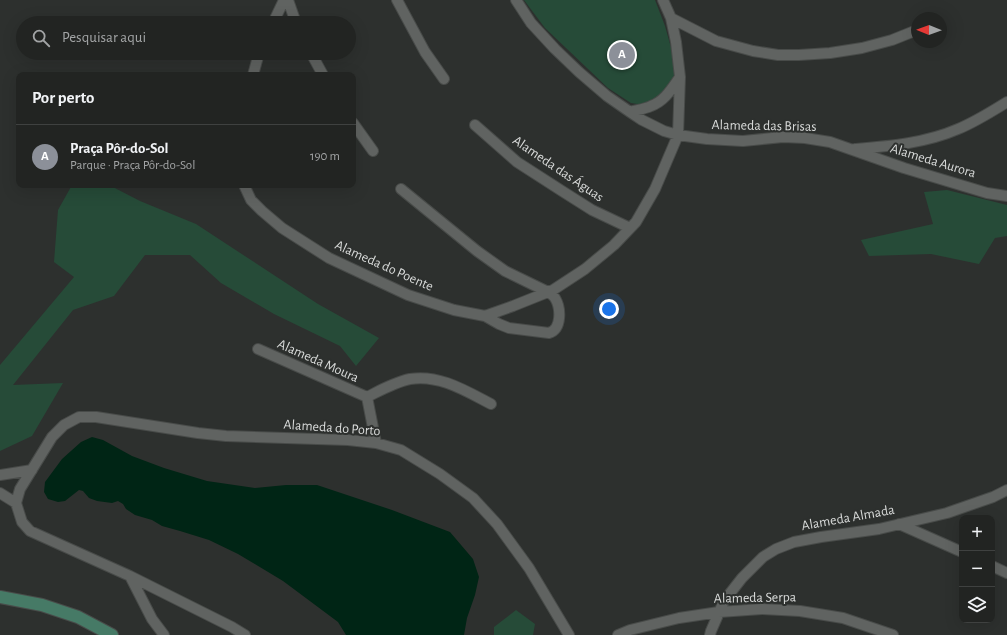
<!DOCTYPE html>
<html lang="pt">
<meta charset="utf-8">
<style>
:root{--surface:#222422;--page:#2e302f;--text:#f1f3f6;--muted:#a2a4a5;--line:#3f4140;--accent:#8c9099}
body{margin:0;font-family:"Alegreya Sans",sans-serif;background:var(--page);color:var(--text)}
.controls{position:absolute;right:12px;bottom:12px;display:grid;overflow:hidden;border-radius:8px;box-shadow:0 4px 16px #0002}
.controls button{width:36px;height:36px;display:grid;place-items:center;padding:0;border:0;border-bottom:1px solid var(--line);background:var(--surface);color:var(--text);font:20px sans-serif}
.compass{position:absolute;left:911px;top:12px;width:36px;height:36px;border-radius:50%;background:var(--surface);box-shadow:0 4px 16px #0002;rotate:271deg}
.you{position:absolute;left:609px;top:309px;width:14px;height:14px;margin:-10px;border:3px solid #fff;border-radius:50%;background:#1a73e8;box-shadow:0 0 0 6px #1a73e833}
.badge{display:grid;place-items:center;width:26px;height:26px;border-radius:50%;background:var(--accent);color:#fff;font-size:13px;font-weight:700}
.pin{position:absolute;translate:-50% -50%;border:2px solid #fff;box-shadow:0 1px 4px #0006}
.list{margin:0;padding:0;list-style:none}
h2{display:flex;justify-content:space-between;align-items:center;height:52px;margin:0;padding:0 16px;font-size:17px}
h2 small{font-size:13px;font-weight:400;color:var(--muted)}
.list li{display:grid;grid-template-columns:26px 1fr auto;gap:12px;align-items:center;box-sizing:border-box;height:64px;padding:0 16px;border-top:1px solid var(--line)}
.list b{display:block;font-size:15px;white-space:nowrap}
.list p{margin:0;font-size:13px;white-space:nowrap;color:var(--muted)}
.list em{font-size:13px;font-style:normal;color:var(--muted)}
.icon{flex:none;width:22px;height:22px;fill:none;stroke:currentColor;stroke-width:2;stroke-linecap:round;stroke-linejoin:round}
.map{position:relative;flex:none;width:1007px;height:635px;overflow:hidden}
.search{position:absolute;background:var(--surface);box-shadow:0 4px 16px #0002;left:16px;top:16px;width:340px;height:44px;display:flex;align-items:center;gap:10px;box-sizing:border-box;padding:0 14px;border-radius:22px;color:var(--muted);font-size:15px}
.panel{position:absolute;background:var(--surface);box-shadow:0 4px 16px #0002;left:16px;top:72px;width:340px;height:116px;border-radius:8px}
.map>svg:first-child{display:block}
.green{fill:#264b38}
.water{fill:#002515}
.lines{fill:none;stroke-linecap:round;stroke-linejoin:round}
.street-casing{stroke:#484b49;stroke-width:12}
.secondary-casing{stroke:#484b49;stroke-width:14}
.street{stroke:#606361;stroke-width:10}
.secondary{stroke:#467a66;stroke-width:12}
.labels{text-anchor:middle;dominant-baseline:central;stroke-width:4;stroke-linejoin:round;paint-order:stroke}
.street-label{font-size:14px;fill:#d9dbda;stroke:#2d302e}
</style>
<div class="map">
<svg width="1007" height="635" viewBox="0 0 1007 635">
<rect width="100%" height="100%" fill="#2d302e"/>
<path class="green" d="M524,0H655L665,26L672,51L675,72L674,84L667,94L644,105L631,103L608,88L545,28Z
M72,185H109L140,201L196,224L318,304L379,338L356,366L340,346L274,314L221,283L190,255H145L114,296L73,310L13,385L63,383L32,436L0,451V365L74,277L54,262L58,210Z
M947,190L1007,205V236L995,238L979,264L931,254L869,256L861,240L933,224L924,192Z
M516,610L535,624L533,635H494V627Z"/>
<path class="water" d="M92,437L103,440L132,456L164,468L207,481L255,488L286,485H317L392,510L450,532L473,559L479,577L475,595L467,618L464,635H346L338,622L283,581L238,554L209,540L180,531L162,526L152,520L135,515L126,509L123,504L118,501L112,503L97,501L89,498L83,491L79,490L65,501L58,502L48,499L44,492L45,482L62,459L81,442Z"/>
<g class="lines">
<g class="street-casing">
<path id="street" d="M288,0L296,23
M397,0L425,52L444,79
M516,0L531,23L555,49L579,72L607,96L630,112L642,120L664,131L678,135L707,139L743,141L783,137L805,138L830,142L904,168L987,193L1007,196
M671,18L716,41L753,51L778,55H799L830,53L862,48L892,40L917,30
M273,23L284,0
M311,53L323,75
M253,75L259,53
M630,112C637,110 645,109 651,106C665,101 672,88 680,77
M353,123L373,151
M475,125L517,162L562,191L592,210L630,228
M855,149C890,146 926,143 958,129C975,122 991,112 1007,102
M244,185L251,200L262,211L282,228L329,258L408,295L454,310L485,316L513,306L553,290L585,269L614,245L636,222L655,189L678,135L680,77L676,42L671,18L663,0
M401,189L477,251L505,271L548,292C551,294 553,295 555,298C561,308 562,329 549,333L509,328L499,324L485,316
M258,349L367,397
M376,443L367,397C381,390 395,382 410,379C439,374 466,391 491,404
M0,475L32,470
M0,493L16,503
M899,524L962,552
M992,566L1007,573
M130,576L152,619L164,635
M245,635L232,627L130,576L30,531L22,522L16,503L20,489L52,437L64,425L79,417H96L198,433L226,436L348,440L376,443L401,450L440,474L473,498L497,524L529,568L569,635
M618,635L630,630L679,618L719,612L762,609L800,611L843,618L893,635
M710,635L711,631L724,601L742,578L763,557L776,549L794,542L821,537L879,529L947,513L993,497L1007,490"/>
</g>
<g class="secondary-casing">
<path id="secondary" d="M0,597L42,605L78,617L112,635"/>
</g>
<use href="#street" class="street"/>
<use href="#secondary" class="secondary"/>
</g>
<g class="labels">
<g class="street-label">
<text transform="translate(764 126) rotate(1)">Alameda das Brisas</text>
<text transform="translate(933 161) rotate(17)">Alameda Aurora</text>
<text transform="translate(558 169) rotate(34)">Alameda das Águas</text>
<text transform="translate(384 266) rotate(24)">Alameda do Poente</text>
<text transform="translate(318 361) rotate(24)">Alameda Moura</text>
<text transform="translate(332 428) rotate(4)">Alameda do Porto</text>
<text transform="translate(848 518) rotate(-10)">Alameda Almada</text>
<text transform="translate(755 598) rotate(-1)">Alameda Serpa</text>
</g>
</g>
</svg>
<div class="controls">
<button>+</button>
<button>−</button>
<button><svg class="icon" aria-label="layers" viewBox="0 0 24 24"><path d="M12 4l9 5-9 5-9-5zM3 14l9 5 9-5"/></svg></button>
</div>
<svg class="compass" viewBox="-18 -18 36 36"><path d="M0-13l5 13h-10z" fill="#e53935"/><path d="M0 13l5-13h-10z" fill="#a2a4a5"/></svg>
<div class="you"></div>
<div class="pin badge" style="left:622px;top:55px">A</div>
<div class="search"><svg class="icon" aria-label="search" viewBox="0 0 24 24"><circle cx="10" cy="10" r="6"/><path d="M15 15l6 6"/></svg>Pesquisar aqui</div>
<section class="panel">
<h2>Por perto<small></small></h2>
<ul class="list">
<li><span class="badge">A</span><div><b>Praça Pôr-do-Sol</b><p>Parque · Praça Pôr-do-Sol</p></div><em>190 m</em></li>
</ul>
</section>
</div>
